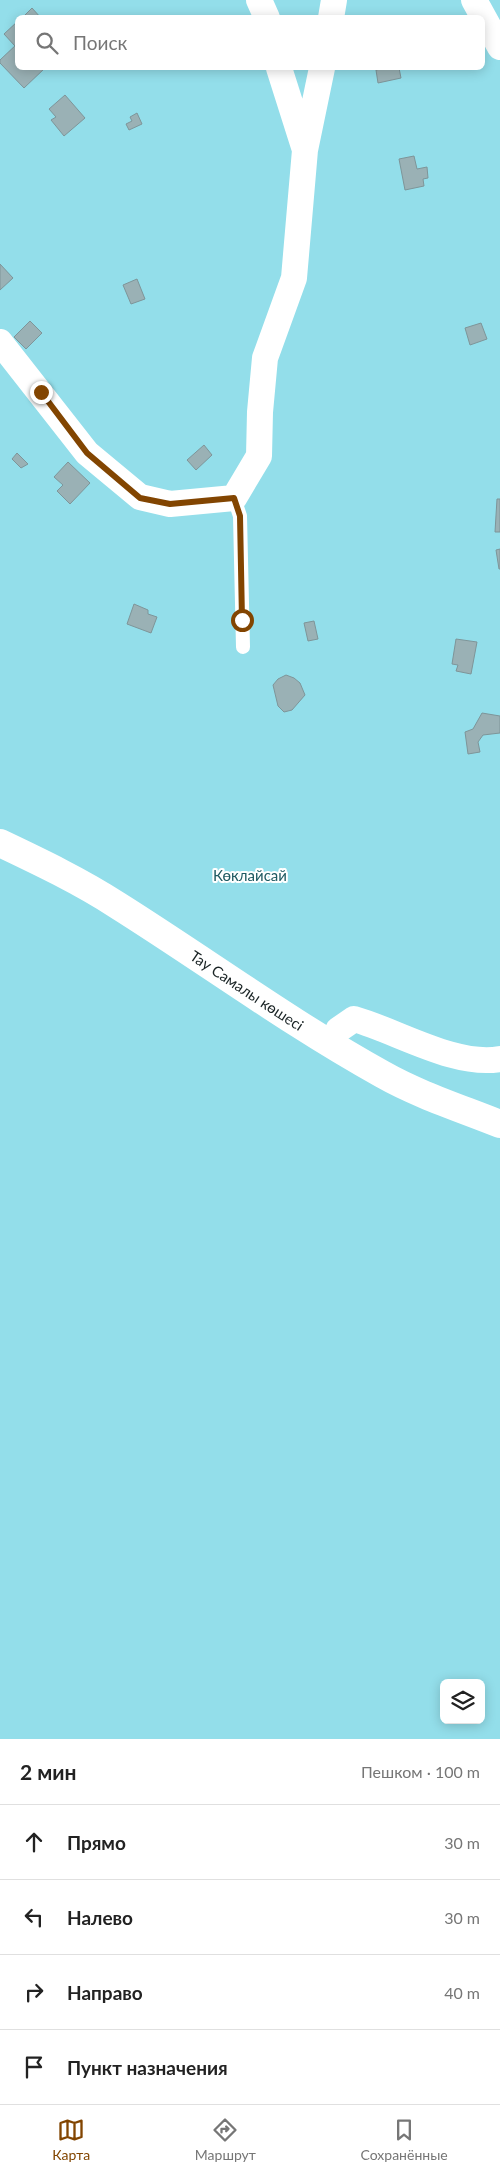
<!DOCTYPE html>
<html lang="ru">
<meta charset="utf-8">
<style>
:root{--surface:#fff;--page:#f2f2f2;--text:#222;--muted:#767676;--line:#e0e0e0;--accent:#824501}
body{margin:0;font-family:Lato,sans-serif;background:var(--page);color:var(--text)}
.controls{position:absolute;right:15px;bottom:15px;display:grid;overflow:hidden;border-radius:8px;box-shadow:0 2px 12px #0003}
.controls button{width:45px;height:45px;display:grid;place-items:center;padding:0;border:0;border-bottom:1px solid var(--line);background:var(--surface);color:var(--text);font:25px sans-serif}
.stop{position:absolute;width:15px;height:15px;margin:-11px;border:4px solid #824501;border-radius:50%;background:#fff}
.stop.end{background:#824501;border-color:#fff;box-shadow:0 1px 5px #0008}
.list{margin:0;padding:0;list-style:none}
h2{display:flex;justify-content:space-between;align-items:center;height:65px;margin:0;padding:0 20px;font-size:21px}
h2 small{font-size:16px;font-weight:400;color:var(--muted)}
.list li{display:grid;grid-template-columns:32px 1fr auto;gap:15px;align-items:center;box-sizing:border-box;height:75px;padding:0 20px;border-top:1px solid var(--line)}
.list b{display:block;font-size:19px;white-space:nowrap}
.list em{font-size:16px;font-style:normal;color:var(--muted)}
.icon{flex:none;width:28px;height:28px;fill:none;stroke:currentColor;stroke-width:2;stroke-linecap:round;stroke-linejoin:round}
.map{position:relative;flex:none;width:500px;height:1739px;overflow:hidden}
.search{position:absolute;background:var(--surface);box-shadow:0 2px 12px #0003;left:15px;right:15px;top:15px;height:55px;display:flex;align-items:center;gap:12px;box-sizing:border-box;padding:0 18px;border-radius:8px;color:var(--muted);font-size:19px}
.sheet{height:365px;background:var(--surface)}
nav{display:flex;justify-content:space-around;align-items:center;box-sizing:border-box;height:70px;border-top:1px solid var(--line);background:var(--surface);font-size:14px;color:var(--muted)}
nav a{display:grid;justify-items:center;gap:2px}
nav .on{color:var(--accent)}
.map>svg:first-child{display:block}
.green{fill:#93deea;fill-rule:evenodd}
.building{fill:#9ab1b5;stroke:#7e9599}
.lines{fill:none;stroke-linecap:round;stroke-linejoin:round}
.service{stroke:#fff;stroke-width:14}
.minor{stroke:#fff;stroke-width:26}
.tertiary{stroke:#fff;stroke-width:28}
.route{stroke:#824501;stroke-width:6}
.labels{text-anchor:middle;dominant-baseline:central;stroke-width:4;stroke-linejoin:round;paint-order:stroke}
.park-label{font-size:15px;fill:#1e5961;stroke:#fff}
.street-label{font-size:15px;fill:#1a2425;stroke:#fff}
</style>
<div class="map">
<svg width="500" height="1739" viewBox="0 0 500 1739">
<rect width="100%" height="100%" fill="#cce5e9"/>
<path class="green" d="M0,0H500V1739H0ZM18,18H482V68H18ZM444,1683H481V1720H444Z"/>
<path class="building" d="M32,8L41,18H22Z
M18,21V43L15,46L4,34Z
M18,43V68H45L24,88L0,63V60Z
M386,68H399L401,78L378,83L376,70Z
M65,95L85,118L64,136L51,120L56,117L49,109Z
M137,113L142,124L129,130L126,124L132,121L130,117Z
M414,156L417,169L427,167L428,178L423,179L424,186L405,190L399,159Z
M0,264L13,278L0,290Z
M137,279L145,299L131,304L123,285Z
M30,321L42,333L26,349L14,337Z
M481,323L487,339L470,345L465,328Z
M204,445L212,455L196,470L187,460Z
M17,453L28,464L21,468L12,459Z
M68,462L90,483L70,504L57,491L63,485L54,477Z
M497,499H500V532H495Z
M500,549V569H499L496,550Z
M134,604L148,610V614L157,617L151,633L127,624Z
M314,621L318,639L308,641L304,623Z
M456,639L477,642L471,674L456,671L458,665L452,664Z
M286,675L294,678L300,683L305,695L292,710L284,712L278,706L273,685L278,679Z
M482,713L500,716V733L483,735L478,742L480,752L468,754L465,732L473,729Z"/>
<g class="lines">
<path class="service" d="M234,498L240,516L243,647"/>
<path class="minor" d="M259,0L267,18
M474,0L500,47
M331,18L334,0
M279,68L305,150
M0,342L87,453L140,497L170,504L234,498L259,456L260,412L265,358L294,278L305,150L322,68
M334,1045L338,1030L354,1019C397,1031 455,1067 500,1059"/>
<path class="tertiary" id="s1" d="M0,843C40,862 80,881 117,905C206,961 290,1023 382,1074C419,1095 460,1108 500,1124"/>
</g>
<g class="lines">
<path class="route" d="M41,392L87,453L140,498L170,504L234,498L240,516L242,620"/>
</g>
<g class="labels">
<g class="park-label">
<text x="250" y="875">Көклайсай</text>
</g>
<g class="street-label">
<text stroke="none"><textPath href="#s1" startOffset="288">Тау Самалы көшесі</textPath></text>
</g>
</g>
</svg>
<div class="controls">
<button><svg class="icon" aria-label="layers" viewBox="0 0 24 24"><path d="M12 4l9 5-9 5-9-5zM3 14l9 5 9-5"/></svg></button>
</div>
<div class="stop" style="left:242px;top:620px"></div>
<div class="stop end" style="left:41px;top:392px"></div>
<div class="search"><svg class="icon" aria-label="search" viewBox="0 0 24 24"><circle cx="10" cy="10" r="6"/><path d="M15 15l6 6"/></svg>Поиск</div>
</div>
<section class="sheet">
<h2>2 мин<small>Пешком · 100 m</small></h2>
<ul class="list">
<li><svg class="icon" aria-label="ahead" viewBox="0 0 24 24"><path d="M12 20V5M6 11l6-6 6 6"/></svg><div><b>Прямо</b></div><em>30 m</em></li>
<li><svg class="icon" aria-label="left" viewBox="0 0 24 24"><path d="M17 20v-9H6M10 6l-5 5 5 5"/></svg><div><b>Налево</b></div><em>30 m</em></li>
<li><svg class="icon" aria-label="right" viewBox="0 0 24 24"><path d="M7 20v-9h11M14 6l5 5-5 5"/></svg><div><b>Направо</b></div><em>40 m</em></li>
<li><svg class="icon" aria-label="arrive" viewBox="0 0 24 24"><path d="M6 21V4h12l-3 4 3 4H6"/></svg><div><b>Пункт назначения</b></div></li>
</ul>
</section>
<nav>
<a class="on"><svg class="icon" aria-label="map" viewBox="0 0 24 24"><path d="M3 6l6-2 6 2 6-2v14l-6 2-6-2-6 2zM9 4v14M15 6v14"/></svg>Карта</a>
<a><svg class="icon" aria-label="directions" viewBox="0 0 24 24"><path d="M12 3l9 9-9 9-9-9zM9 14v-3h6M13 9l2 2-2 2"/></svg>Маршрут</a>
<a><svg class="icon" aria-label="saved" viewBox="0 0 24 24"><path d="M7 4h10v16l-5-4-5 4z"/></svg>Сохранённые</a>
</nav>
